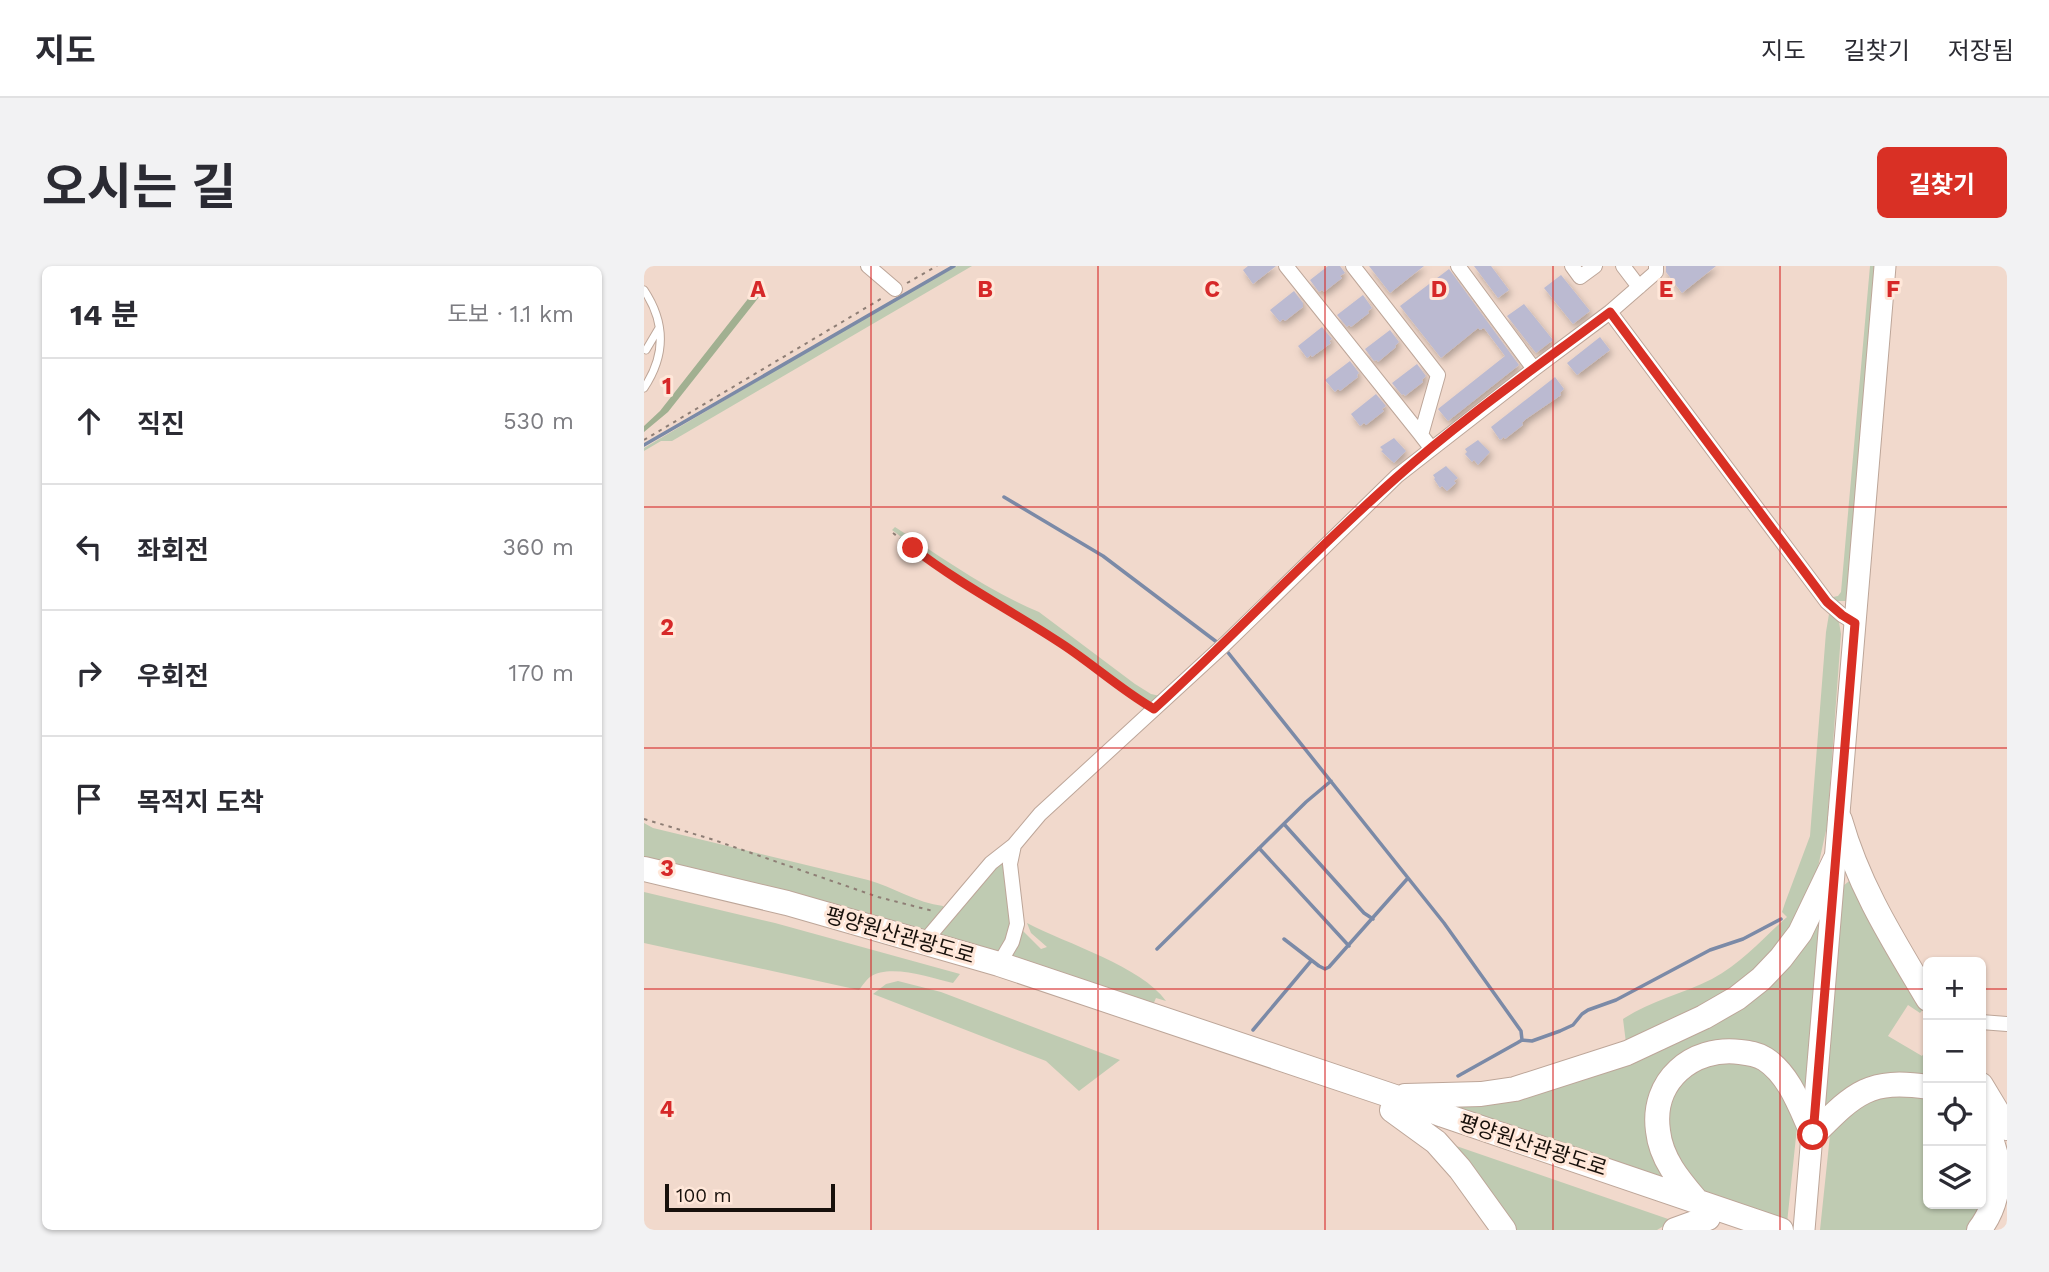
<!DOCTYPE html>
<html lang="ko">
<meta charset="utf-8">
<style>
:root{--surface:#fff;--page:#f2f2f3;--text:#2b2b33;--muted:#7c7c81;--line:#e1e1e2;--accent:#d93025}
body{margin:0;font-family:"Work Sans","Noto Sans KR",sans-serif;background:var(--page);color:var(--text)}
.controls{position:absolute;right:21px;bottom:21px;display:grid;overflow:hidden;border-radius:10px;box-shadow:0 2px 5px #0004}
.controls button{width:63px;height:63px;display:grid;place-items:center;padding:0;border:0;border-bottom:2px solid var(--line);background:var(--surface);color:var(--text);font:35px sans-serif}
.scale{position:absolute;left:21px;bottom:18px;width:170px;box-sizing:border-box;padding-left:7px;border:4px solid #17100b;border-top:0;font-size:19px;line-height:24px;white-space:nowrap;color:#17100b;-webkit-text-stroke:5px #ffe7d9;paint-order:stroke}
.stop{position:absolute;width:21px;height:21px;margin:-16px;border:5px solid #d93025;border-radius:50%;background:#fff}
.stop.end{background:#d93025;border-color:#fff;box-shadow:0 2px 7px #0008}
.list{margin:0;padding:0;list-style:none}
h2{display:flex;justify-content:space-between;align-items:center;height:91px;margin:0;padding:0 28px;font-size:30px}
h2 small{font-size:23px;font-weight:400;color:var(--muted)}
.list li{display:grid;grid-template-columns:46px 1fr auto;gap:21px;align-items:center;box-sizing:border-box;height:126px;padding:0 28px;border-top:2px solid var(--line)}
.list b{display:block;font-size:26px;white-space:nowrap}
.list em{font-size:23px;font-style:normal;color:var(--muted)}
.icon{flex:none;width:38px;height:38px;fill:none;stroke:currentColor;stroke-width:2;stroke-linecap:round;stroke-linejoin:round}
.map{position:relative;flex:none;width:1363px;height:964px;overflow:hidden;border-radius:10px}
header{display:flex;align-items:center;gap:42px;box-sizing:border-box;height:98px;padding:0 35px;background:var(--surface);border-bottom:2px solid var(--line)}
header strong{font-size:33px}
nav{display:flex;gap:38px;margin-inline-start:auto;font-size:24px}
.intro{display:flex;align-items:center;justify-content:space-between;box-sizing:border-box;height:168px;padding:0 42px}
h1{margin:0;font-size:49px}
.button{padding:18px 32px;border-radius:10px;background:var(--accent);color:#fff;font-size:24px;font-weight:700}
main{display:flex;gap:42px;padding:0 42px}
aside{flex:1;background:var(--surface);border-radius:10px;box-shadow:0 2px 5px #0004}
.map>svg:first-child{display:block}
.green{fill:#bfcbb2}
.forest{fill:#a1b091}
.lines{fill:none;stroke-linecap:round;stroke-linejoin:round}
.stream{stroke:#7b8aa7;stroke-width:3.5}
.building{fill:#bbbad1;filter:url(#shadow)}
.lane-casing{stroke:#bda699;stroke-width:9}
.street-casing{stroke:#bda699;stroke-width:16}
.primary-casing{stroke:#bda699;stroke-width:23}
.highway-casing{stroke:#bda699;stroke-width:26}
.path{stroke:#8e7e75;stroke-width:2;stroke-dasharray:3.5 5;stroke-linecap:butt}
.lane{stroke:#fff;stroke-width:7}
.street{stroke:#fff;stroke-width:14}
.primary{stroke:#fff;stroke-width:21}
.highway{stroke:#fff;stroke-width:24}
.route{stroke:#d93025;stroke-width:9}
.grid{fill:none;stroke:#d62828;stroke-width:2;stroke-opacity:0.55}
.labels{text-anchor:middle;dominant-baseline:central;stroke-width:6;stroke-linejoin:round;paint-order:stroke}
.street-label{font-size:21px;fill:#17100b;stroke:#ffe7d9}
.grid-label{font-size:23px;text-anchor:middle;font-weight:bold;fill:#d62828;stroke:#ffe7d9;stroke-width:6;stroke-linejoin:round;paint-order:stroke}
</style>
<header>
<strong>지도</strong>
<nav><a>지도</a><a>길찾기</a><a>저장됨</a></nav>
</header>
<div class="intro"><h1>오시는 길</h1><a class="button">길찾기</a></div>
<main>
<aside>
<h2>14 분<small>도보 · 1.1 km</small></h2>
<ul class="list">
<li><svg class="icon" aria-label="ahead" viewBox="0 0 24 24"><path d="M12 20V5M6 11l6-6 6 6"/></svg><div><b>직진</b></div><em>530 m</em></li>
<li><svg class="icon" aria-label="left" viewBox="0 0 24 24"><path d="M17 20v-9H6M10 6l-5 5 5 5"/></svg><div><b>좌회전</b></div><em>360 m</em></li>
<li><svg class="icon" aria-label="right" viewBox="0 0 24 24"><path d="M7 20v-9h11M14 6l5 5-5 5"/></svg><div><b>우회전</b></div><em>170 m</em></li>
<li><svg class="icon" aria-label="arrive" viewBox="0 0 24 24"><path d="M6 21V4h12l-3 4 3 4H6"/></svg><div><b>목적지 도착</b></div></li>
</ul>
</aside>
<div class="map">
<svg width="1363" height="964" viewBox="0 0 1363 964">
<defs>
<filter id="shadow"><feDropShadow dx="2.5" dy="4" stdDeviation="3.5" flood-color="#0004"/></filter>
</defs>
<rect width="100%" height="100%" fill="#f1d9cc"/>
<path class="green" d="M313,0H328L28,175H17L0,185V182L233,44Z
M1226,0H1233L1205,335H1192L1185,332L1180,323L1189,331L1194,330L1197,326Z
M251,261C297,291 344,325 395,346L491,418L507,428L516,430L512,437H505L489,429L425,380L305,307L248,264Z
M1185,348L1195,356L1197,368L1183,560L1174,601L1159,643L1144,670L1087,728L982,777L979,753C1006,735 1038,728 1068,713C1098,697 1118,673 1143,651L1138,646L1141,637L1166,570L1182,366Z
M0,557L9,562L224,614C249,621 273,637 299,640L303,646L284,666L0,595Z
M359,596L364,600L370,663L356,688L294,669L351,599Z
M1209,612L1282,740L1276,747L1264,739L1244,770L1278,790L1284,781V815L1178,845L1199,620Z
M0,626L131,657L316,708L309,717C287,712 246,697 226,711C222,714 218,720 215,724L0,677Z
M1178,651L1163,832L1114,785L1022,813L1029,917L801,842L1037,772Z
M383,657C423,678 497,700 522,735L512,732L508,741L362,690L375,661L397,683L403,681L387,667Z
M254,715L297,726L476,794L435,825L402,795L229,728L242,718Z
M1075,790L1092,791L1133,814L1153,861L1143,957L1061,929L1019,875L1030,816Z
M1230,828H1284V938H1337V873L1343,887L1344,927L1324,964H1176L1186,869Z
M789,872L1027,954L1026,956L1013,964H870Z"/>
<path class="forest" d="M114,25L115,31L24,146L0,166V160L16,145L107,29Z"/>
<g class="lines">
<path class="stream" d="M0,179L310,0
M360,231L459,290L574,377
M582,384L800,657L877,765L878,774L873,777L814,810
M640,558L720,647L729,653
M615,582L705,680
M640,673L675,700L681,703L685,701L764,612
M513,683L662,536L687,515
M609,764L667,695
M878,774L888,775L916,765L929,759L938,748L944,744L972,734L1066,684L1099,673L1137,653"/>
</g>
<path class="building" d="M604,0H632L609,18L599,4Z
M684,0H696L701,7L696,10L698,12L680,26L678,24L675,26L666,14Z
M725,0H780L746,27Z
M830,0H847L865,24L854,32Z
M1022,0H1072L1038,27L1022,6Z
M805,3L875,99L804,155L794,143L861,90L840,62L836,64L834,62L797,92L756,40Z
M917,9L946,45L929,58L900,22Z
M650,25L659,37V41L641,55L639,53L636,56L626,44Z
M719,29L728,42L724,45L725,47L707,61L705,59L703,61L693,49Z
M880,38L909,74L892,87L863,50Z
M678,61L688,73L685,75L687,77L668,91L667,89L663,92L654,80Z
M746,64L755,76L751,80L752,81L734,96L733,94L730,95L721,83Z
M956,71L966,84L933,109L923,97Z
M706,95L715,107L713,109L714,111L696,125L694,123L691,126L681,114Z
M773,98L782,110L778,114L779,116L761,130L760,128L758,129L748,117Z
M911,111L920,123L916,127L917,129L882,153L878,157L879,159L861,173L860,171L856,174L847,161Z
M732,128L742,140L738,143L740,145L722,159L720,157L716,160L707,148Z
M750,172L762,185L750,197L737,185L739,184L736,181Z
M834,174L846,186L834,199L830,194L828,196L821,188L823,186L821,183Z
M802,200L814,212L810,215L812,217L803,225L798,220L796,222L790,213L791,212L789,209Z"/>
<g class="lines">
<g class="lane-casing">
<path id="lane" d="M0,24C22,57 22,89 0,122
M2,84L15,62"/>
</g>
<g class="street-casing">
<path id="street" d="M224,0L251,23
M642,0L777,169
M709,0L794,109L777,169L787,182
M814,0L890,103
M928,0L936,11L951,0
M979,0L995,21
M966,46L1183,336L1198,349L1211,357
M280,676L347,597L370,579L396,548L581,378L753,210L890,103L966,46L1012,6V0
M355,698L368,676L373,658L366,598L370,579
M1337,756L1363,758"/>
</g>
<g class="primary-casing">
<path id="primary" d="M1160,964L1241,0"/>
</g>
<g class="highway-casing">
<path id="highway" d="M1196,554C1215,621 1249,674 1284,733
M0,603L143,637L355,698L751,831L799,849L1137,964
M1337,819L1363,862
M761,830L837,828L871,823L983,787L1060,751L1093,732L1117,713L1137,692L1156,667L1191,594
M748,844L792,876L816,903L860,964
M1052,934C1035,914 1017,893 1014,865C1007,815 1048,780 1096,786C1105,787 1113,788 1121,793C1146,809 1157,843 1169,869C1210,828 1224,812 1284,821
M1031,964L1064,952
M1335,964C1359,933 1360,888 1337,856"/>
</g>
<path class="path" d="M263,17L293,0
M0,174L240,31
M249,267L303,308L423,381L497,436
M0,553L67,573L234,631L289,645"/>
<use href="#lane" class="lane"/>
<use href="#street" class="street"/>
<use href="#primary" class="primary"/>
<use href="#highway" class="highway"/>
</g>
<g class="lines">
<path class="route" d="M269,282C317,319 368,345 418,378C450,399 477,424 510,443C592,368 668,286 752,212C819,152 894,100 966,46L1183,336L1198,349L1211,357L1169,869"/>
</g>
<path class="grid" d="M227,0V964M454,0V964M681,0V964M909,0V964M1136,0V964M0,241H1363M0,482H1363M0,723H1284M1337,723H1363"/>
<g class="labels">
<g class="street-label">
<text transform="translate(256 669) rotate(16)">평양원산관광도로</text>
<text transform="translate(889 879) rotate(18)">평양원산관광도로</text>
</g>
</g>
<g class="grid-label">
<text x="114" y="31">A</text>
<text x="341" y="31">B</text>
<text x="568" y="31">C</text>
<text x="795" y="31">D</text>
<text x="1022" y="31">E</text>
<text x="1249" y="31">F</text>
<text x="23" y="128">1</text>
<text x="23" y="369">2</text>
<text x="23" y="610">3</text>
<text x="23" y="851">4</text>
</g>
</svg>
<div class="controls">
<button>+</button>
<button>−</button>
<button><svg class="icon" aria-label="locate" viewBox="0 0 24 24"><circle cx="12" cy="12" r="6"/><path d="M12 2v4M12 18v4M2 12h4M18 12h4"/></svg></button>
<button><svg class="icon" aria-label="layers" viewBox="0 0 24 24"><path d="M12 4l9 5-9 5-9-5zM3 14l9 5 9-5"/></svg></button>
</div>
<div class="scale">100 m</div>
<div class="stop" style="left:1169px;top:869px"></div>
<div class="stop end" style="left:269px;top:282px"></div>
</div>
</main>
